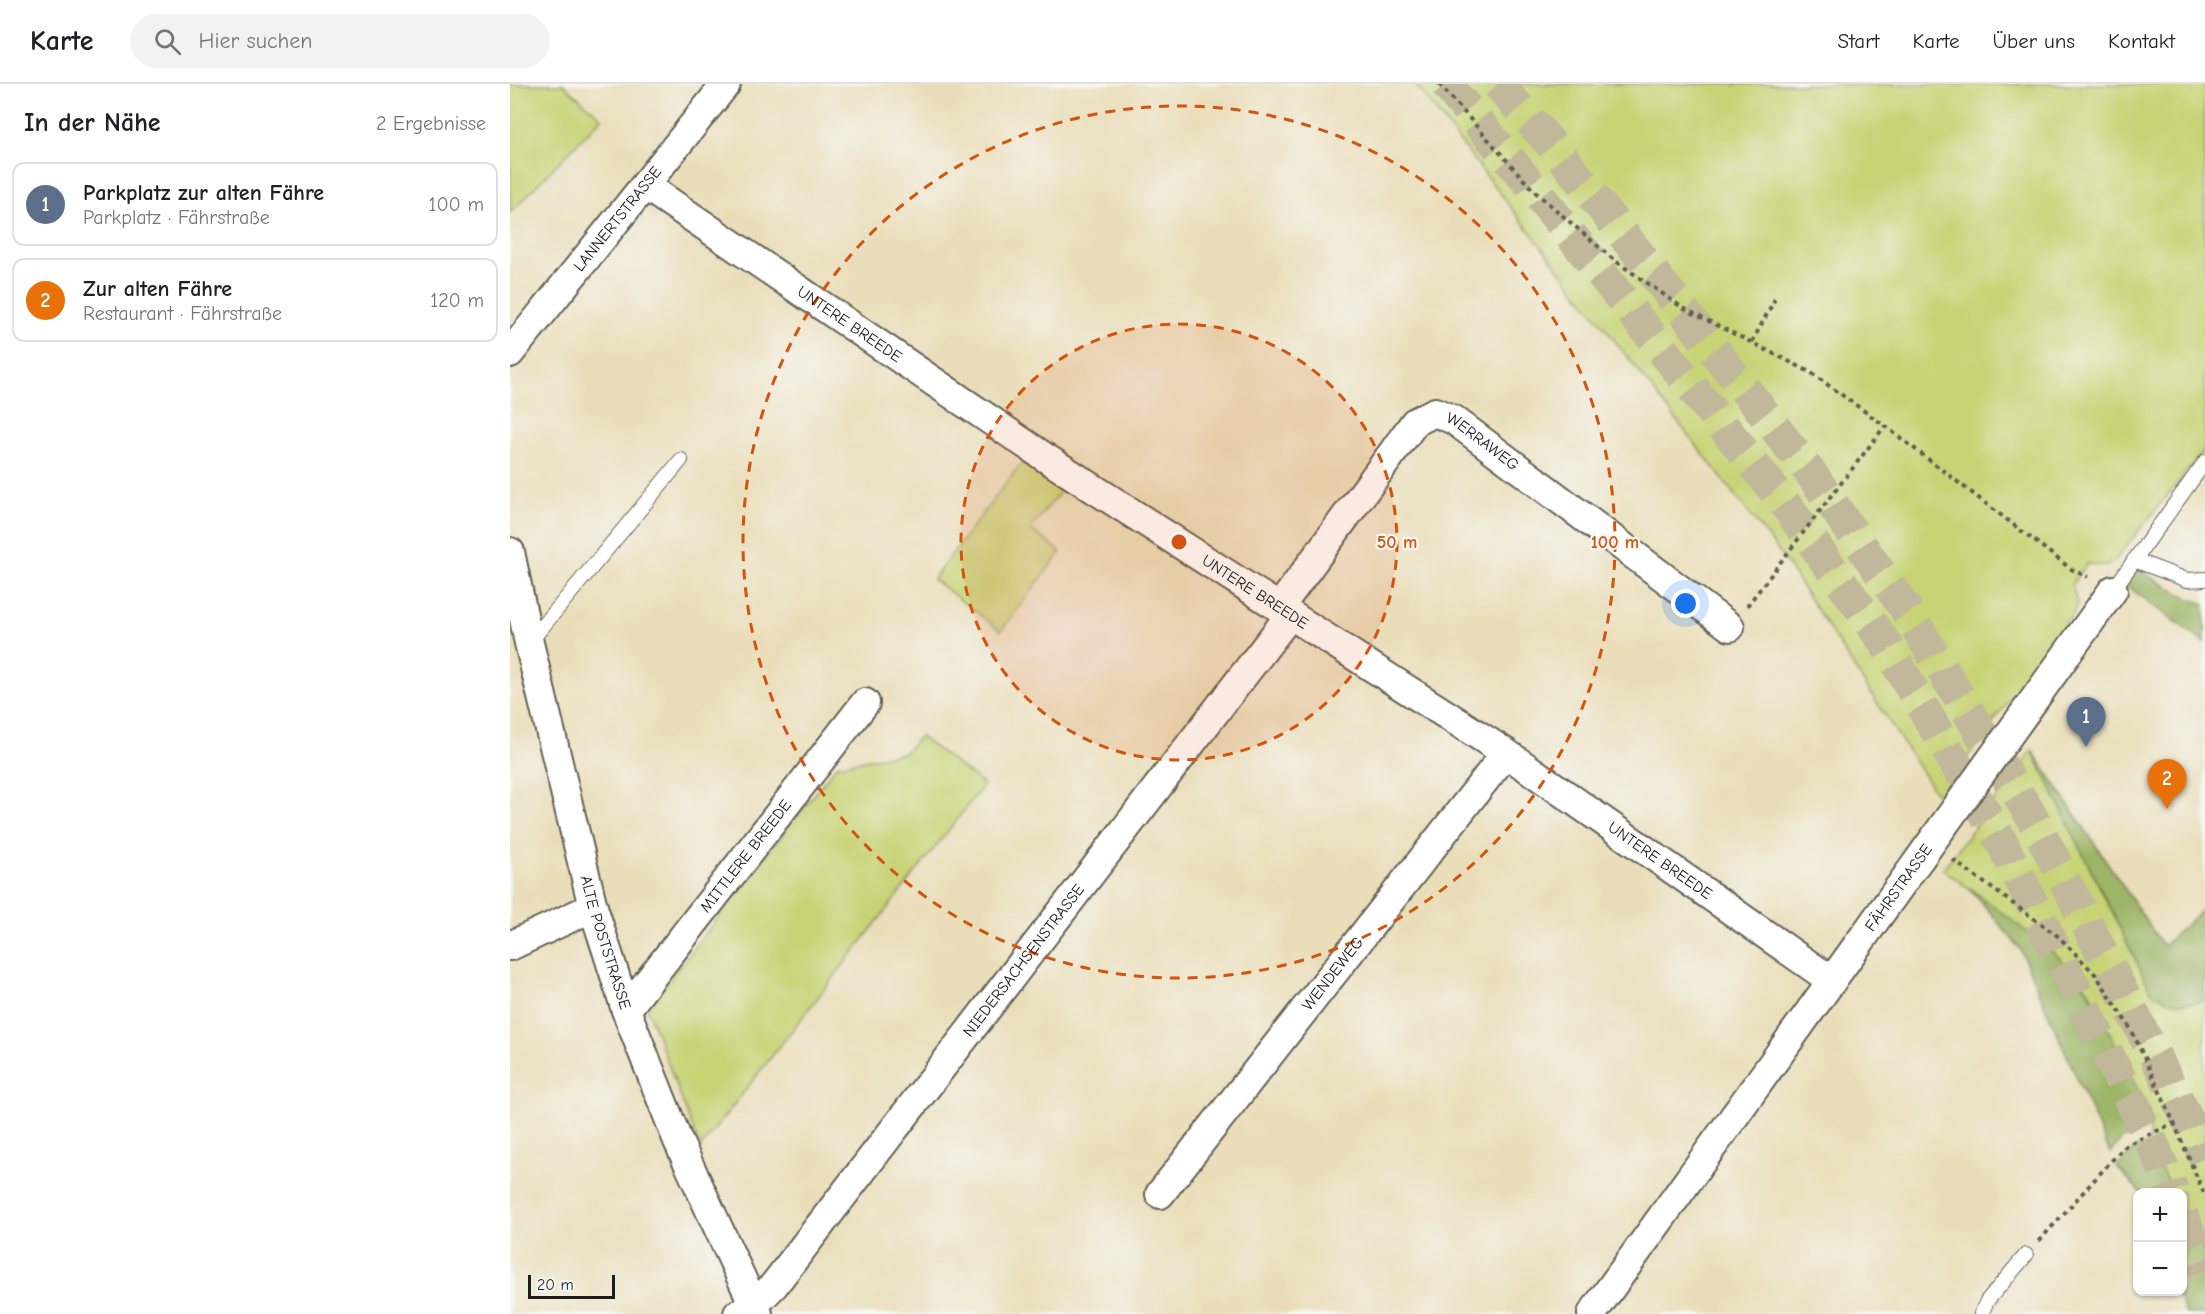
<!DOCTYPE html>
<html lang="de">
<meta charset="utf-8">
<style>
:root{--surface:#fff;--page:#f2f2f2;--text:#202124;--muted:#757577;--line:#e0e0e0;--accent:#b45309}
body{margin:0;font-family:"Comic Neue",sans-serif;background:var(--page);color:var(--text)}
.controls{position:absolute;right:18px;bottom:18px;display:grid;overflow:hidden;border-radius:12px;box-shadow:0 2px 4px #0004}
.controls button{width:54px;height:54px;display:grid;place-items:center;padding:0;border:0;border-bottom:2px solid var(--line);background:var(--surface);color:var(--text);font:30px sans-serif}
.scale{position:absolute;left:18px;bottom:15px;width:87px;box-sizing:border-box;padding-left:6px;border:3px solid #1c1c1c;border-top:0;font-size:16px;line-height:21px;white-space:nowrap;color:#1c1c1c;-webkit-text-stroke:4px #f6f6f2;paint-order:stroke}
.you{position:absolute;left:1176px;top:520px;width:21px;height:21px;margin:-15px;border:4px solid #fff;border-radius:50%;background:#1a73e8;box-shadow:0 0 0 9px #1a73e833}
.badge{display:grid;place-items:center;width:39px;height:39px;border-radius:50%;background:var(--accent);color:#fff;font-size:20px;font-weight:700}
.pin{position:absolute;translate:-50% -50px;filter:drop-shadow(0 2px 3px #0008)}
.pin::after{content:'';position:absolute;top:32px;width:21px;height:18px;background:inherit;clip-path:polygon(0 0,100% 0,50% 100%)}
.list{margin:0;padding:0;list-style:none}
h2{display:flex;justify-content:space-between;align-items:center;height:78px;margin:0;padding:0 24px;font-size:26px}
h2 small{font-size:20px;font-weight:400;color:var(--muted)}
.list li{display:grid;grid-template-columns:39px 1fr auto;gap:18px;align-items:center;box-sizing:border-box;height:84px;margin:0 12px 12px;padding:0 12px;border:2px solid var(--line);border-radius:12px}
.list b{display:block;font-size:22px;white-space:nowrap}
.list p{margin:0;font-size:20px;white-space:nowrap;color:var(--muted)}
.list em{font-size:20px;font-style:normal;color:var(--muted)}
.icon{flex:none;width:33px;height:33px;fill:none;stroke:currentColor;stroke-width:2;stroke-linecap:round;stroke-linejoin:round}
.map{position:relative;flex:none;width:1695px;height:1230px;overflow:hidden}
header{display:flex;align-items:center;gap:36px;box-sizing:border-box;height:84px;padding:0 30px;background:var(--surface);border-bottom:2px solid var(--line)}
header strong{font-size:28px}
nav{display:flex;gap:33px;margin-inline-start:auto;font-size:21px}
.search{width:420px;height:54px;background:var(--page);display:flex;align-items:center;gap:15px;box-sizing:border-box;padding:0 21px;border-radius:33px;color:var(--muted);font-size:22px}
main{display:flex}
aside{flex:1;background:var(--surface)}
.map>svg:first-child{display:block}
.green{fill:#c7d375;stroke:#727848;stroke-width:1.5}
.forest{fill:#9db566;stroke:#5c6841;stroke-width:1.5}
.lines{fill:none;stroke-linecap:round;stroke-linejoin:round}
.highway-tunnel{stroke:#c1b79a;stroke-width:33;stroke-dasharray:33 16;stroke-linecap:butt}
.lane-casing{stroke:#646053;stroke-width:16}
.street-casing{stroke:#646053;stroke-width:32}
.path{stroke:#646053;stroke-width:4;stroke-dasharray:4.5 4.5;stroke-linecap:butt}
.lane{stroke:#fff;stroke-width:14}
.street{stroke:#fff;stroke-width:28}
.ring{fill:none;stroke:#d4530e;stroke-width:3;stroke-dasharray:10 8}
.labels{text-anchor:middle;dominant-baseline:central;stroke-width:4.5;stroke-linejoin:round;paint-order:stroke}
.street-label{font-size:16px;fill:#1c1c1c;stroke:#f6f6f2}
.centre{fill:#d4530e;stroke:#f6f6f2;stroke-width:3}
.ring-label{font-size:18px;text-anchor:middle;font-weight:bold;fill:#d4530e;stroke:#f6f6f2;stroke-width:4.5;stroke-linejoin:round;paint-order:stroke}
</style>
<header>
<strong>Karte</strong>
<div class="search"><svg class="icon" aria-label="search" viewBox="0 0 24 24"><circle cx="10" cy="10" r="6"/><path d="M15 15l6 6"/></svg>Hier suchen</div>
<nav><a>Start</a><a>Karte</a><a>Über uns</a><a>Kontakt</a></nav>
</header>
<main>
<aside>
<h2>In der Nähe<small>2 Ergebnisse</small></h2>
<ul class="list">
<li><span class="badge" style="background:#5c6f8a">1</span><div><b>Parkplatz zur alten Fähre</b><p>Parkplatz · Fährstraße</p></div><em>100 m</em></li>
<li><span class="badge" style="background:#e8710a">2</span><div><b>Zur alten Fähre</b><p>Restaurant · Fährstraße</p></div><em>120 m</em></li>
</ul>
</aside>
<div class="map">
<svg width="1695" height="1230" viewBox="0 0 1695 1230">
<rect width="100%" height="100%" fill="#f6f6f2"/>
<filter id="ink" filterUnits="userSpaceOnUse"><feTurbulence type="fractalNoise" baseFrequency=".0167" numOctaves="2"/><feDisplacementMap in="SourceGraphic" scale="12" xChannelSelector="R" yChannelSelector="G"/><feConvolveMatrix kernelMatrix="1 2 1 2 8 2 1 2 1" color-interpolation-filters="sRGB"/></filter>
<filter id="wash" filterUnits="userSpaceOnUse"><feTurbulence type="fractalNoise" baseFrequency=".008" numOctaves="4" result="noise"/><feDisplacementMap in="SourceGraphic" scale="24" xChannelSelector="R" yChannelSelector="G"/><feGaussianBlur stdDeviation="1.35" result="paint"/><feColorMatrix in="noise" values="0 0 0 0 0 0 0 0 0 0 0 0 0 0 0 0 0 1.4 0 .05"/><feComposite in="paint" operator="in"/></filter>
<g filter="url(#wash)">
<rect width="100%" height="100%" fill="#eadeba"/>
<path class="green" d="M0,0H53L92,34L0,129Z
M905,0H1695V365L1605,476L1596,482L1577,480L1562,501L1567,519L1564,528L1428,713L1270,469Z
M513,377L552,406L520,445L551,468L491,547L423,495Z
M410,652L474,701L190,1064L137,924L327,681L394,669Z
M1522,666L1641,907L1682,920L1695,916V1169L1673,1126L1672,1108H1663L1638,1061L1640,1043L1579,907L1548,872L1433,785Z"/>
<path class="forest" d="M1628,486L1680,515L1695,520V559L1616,501Z
M1522,666L1653,862L1695,823V916C1674,922 1658,920 1641,907Z
M1460,804L1548,872L1579,907L1638,1026L1640,1043L1611,1056L1600,1069L1510,865Z
M1638,1061L1663,1108H1630L1607,1083L1624,1065Z
M1673,1126L1695,1169V1230H1676L1667,1208H1672Z"/>
</g>
<g filter="url(#ink)">
<g class="lines">
<path class="highway-tunnel" d="M936,0L1020,100L1272,416L1375,559L1492,759L1645,1065L1663,1108
M988,0L1049,69L1302,391L1397,527L1523,735L1683,1046L1695,1074
M1672,1131L1695,1186"/>
<g class="lane-casing">
<path id="lane" d="M1624,476L1677,496L1695,495
M1603,506L1695,378
M19,559L171,376
M1471,1230L1477,1217L1516,1171"/>
</g>
<g class="street-casing">
<g id="street">
<path id="s1" d="M136,102L536,374L996,669L1322,897"/>
<path id="s2" d="M0,269L216,0"/>
<path id="s3" d="M0,468L19,559L83,823L116,926L168,1057L248,1230"/>
<path id="s4" d="M769,524L905,338L925,328L944,336L1220,543"/>
<path d="M0,862L83,823"/>
<path id="s5" d="M116,926L355,619"/>
<path id="s6" d="M650,1110L996,669"/>
<path id="s7" d="M228,1230L244,1221L264,1201L780,531"/>
<path id="s8" d="M1082,1230L1603,506"/>
</g>
</g>
<path class="path" d="M929,0L1024,107L1104,176L1173,224L1300,288L1375,342L1561,485L1578,493
M1242,258L1265,215
M1237,522L1375,342
M1443,776L1549,853L1586,891L1622,947L1664,1039L1695,1112
M1529,1157L1615,1062L1664,1039"/>
<use href="#lane" class="lane"/>
<use href="#street" class="street"/>
</g>
</g>
<circle cx="669" cy="458" r="218" fill="#d4530e" fill-opacity=".12"/>
<g class="ring">
<circle cx="669" cy="458" r="218"/>
<circle cx="669" cy="458" r="436"/>
</g>
<g class="labels">
<g class="street-label">
<text stroke="none"><textPath href="#s2" startOffset="172">LANNERTSTRASSE</textPath></text>
<text stroke="none"><textPath href="#s1" startOffset="246">UNTERE BREEDE</textPath></text>
<text stroke="none"><textPath href="#s4" startOffset="309">WERRAWEG</textPath></text>
<text stroke="none"><textPath href="#s1" startOffset="732">UNTERE BREEDE</textPath></text>
<text stroke="none"><textPath href="#s5" startOffset="195">MITTLERE BREEDE</textPath></text>
<text stroke="none"><textPath href="#s1" startOffset="1218">UNTERE BREEDE</textPath></text>
<text stroke="none"><textPath href="#s8" startOffset="525">FÄHRSTRASSE</textPath></text>
<text stroke="none"><textPath href="#s3" startOffset="402">ALTE POSTSTRASSE</textPath></text>
<text stroke="none"><textPath href="#s7" startOffset="456">NIEDERSACHSENSTRASSE</textPath></text>
<text stroke="none"><textPath href="#s6" startOffset="280">WENDEWEG</textPath></text>
</g>
</g>
<circle cx="669" cy="458" r="9" class="centre"/>
<g class="ring-label">
<text x="887" y="464">50 m</text>
<text x="1105" y="464">100 m</text>
</g>
</svg>
<div class="controls">
<button>+</button>
<button>−</button>
</div>
<div class="scale">20 m</div>
<div class="you"></div>
<div class="pin badge" style="left:1576px;top:663px;background:#5c6f8a">1</div>
<div class="pin badge" style="left:1657px;top:725px;background:#e8710a">2</div>
</div>
</main>
